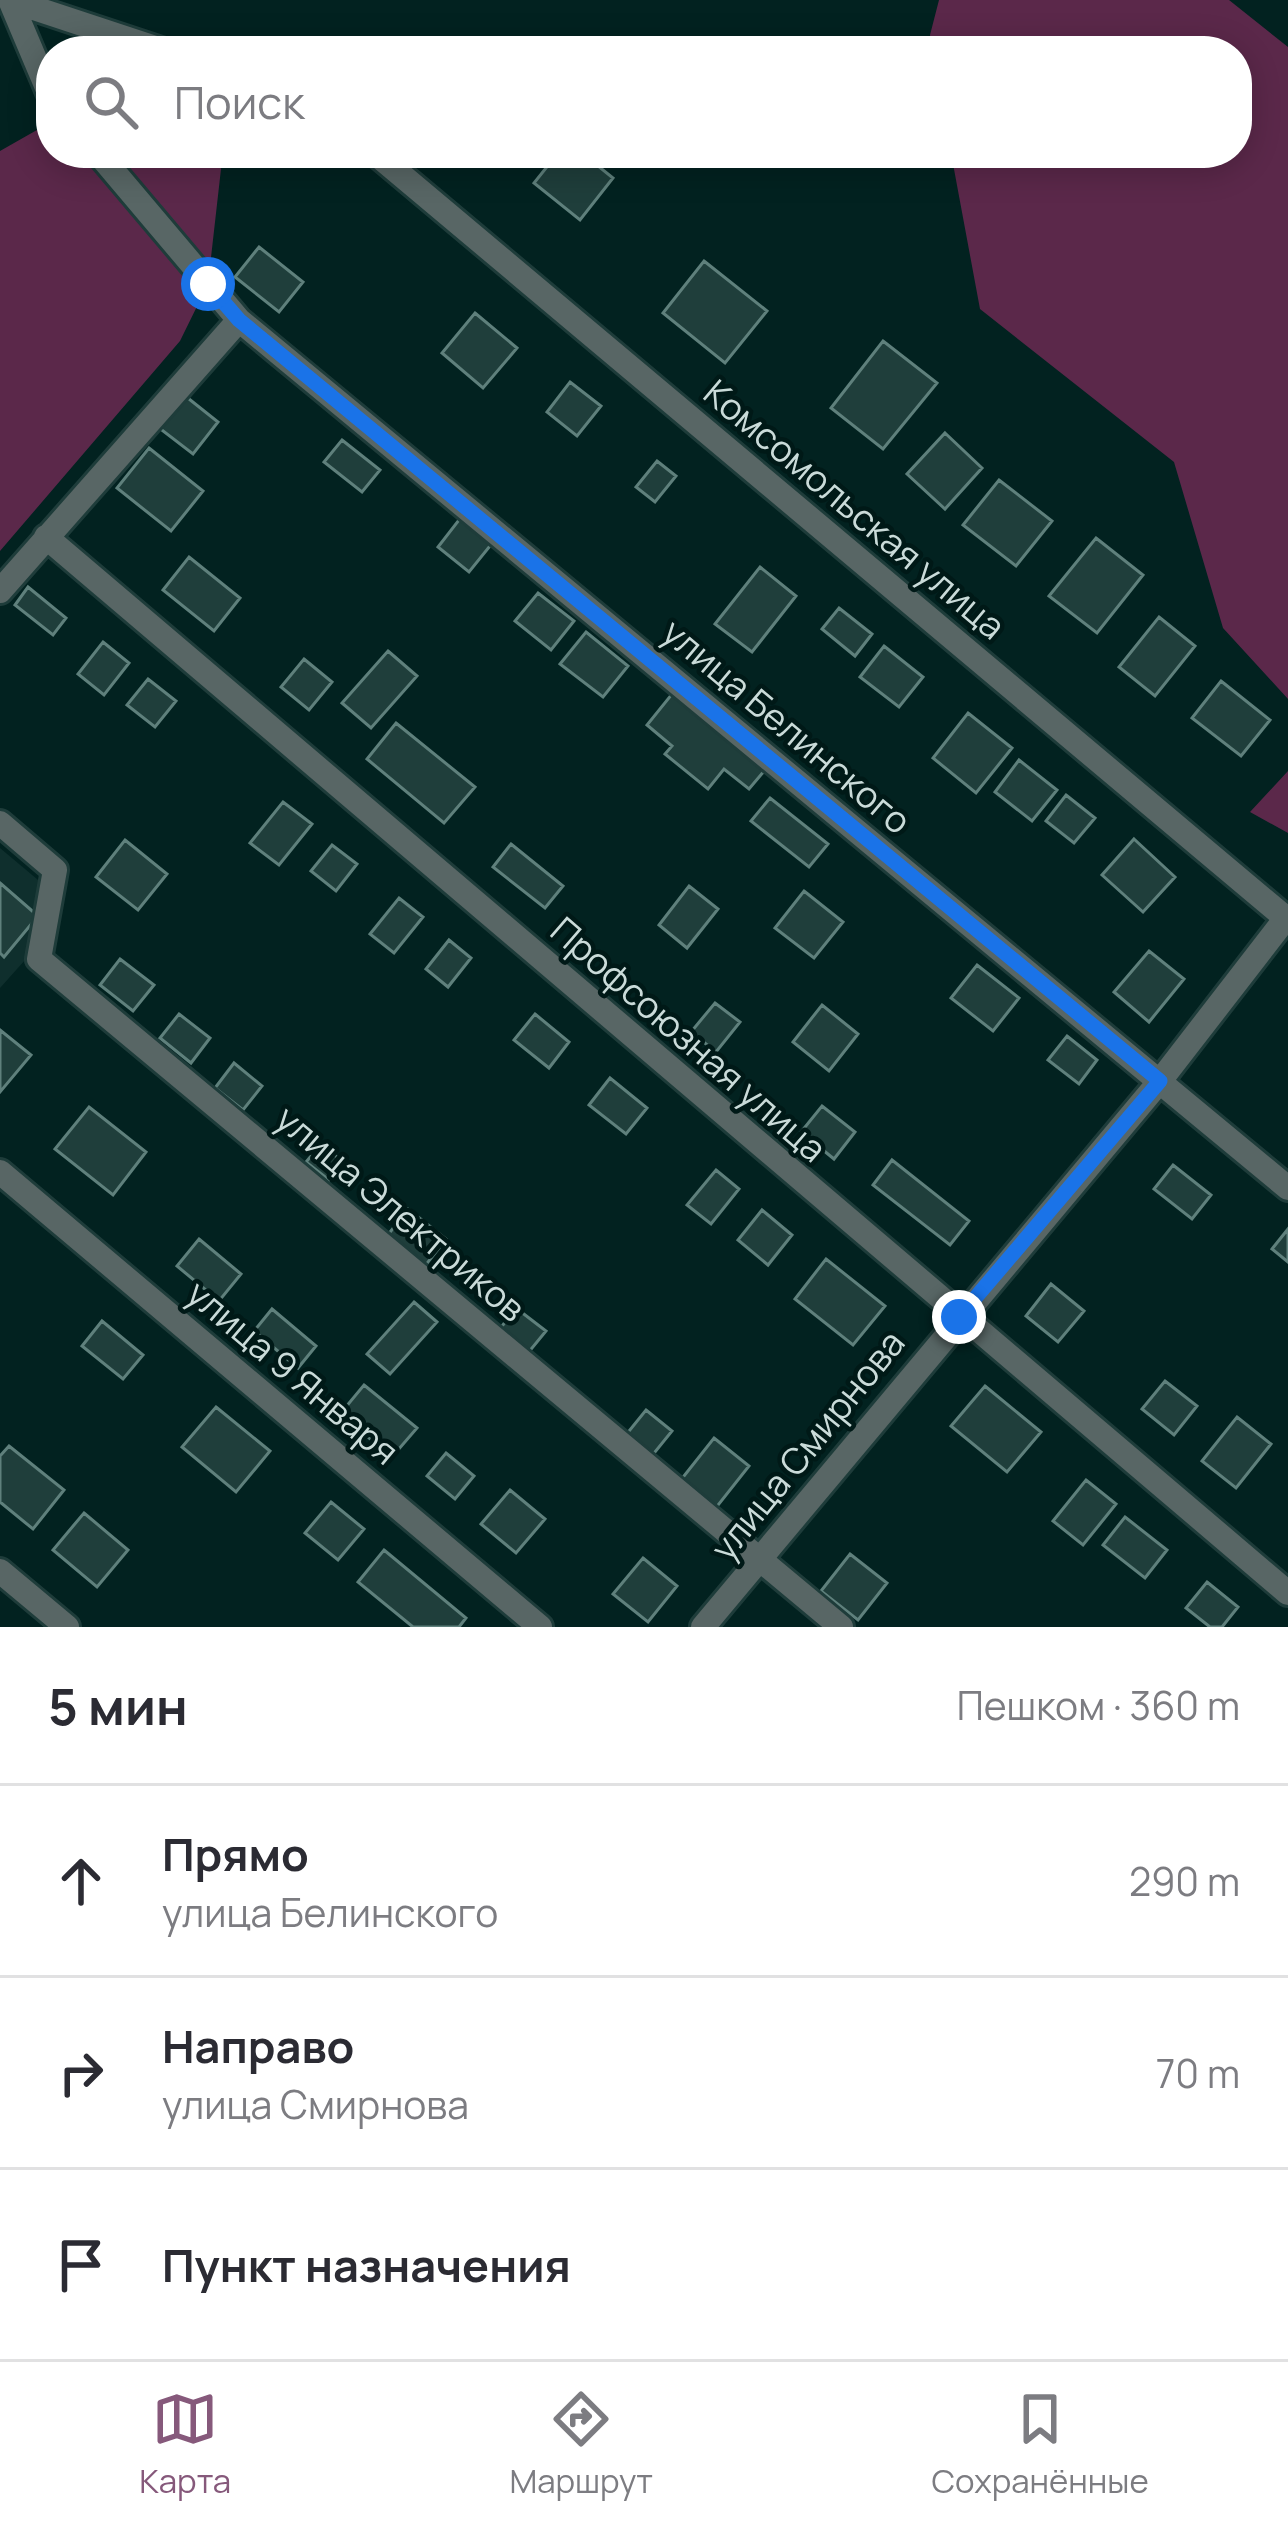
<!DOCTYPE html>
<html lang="ru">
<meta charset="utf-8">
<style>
:root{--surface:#fff;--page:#f2f2f3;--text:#2b2b33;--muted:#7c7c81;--line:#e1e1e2;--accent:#86597b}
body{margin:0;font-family:Manrope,sans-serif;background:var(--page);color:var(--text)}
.stop{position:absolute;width:36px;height:36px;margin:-27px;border:9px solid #1a73e8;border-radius:50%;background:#fff}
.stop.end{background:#1a73e8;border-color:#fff;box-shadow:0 3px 12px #0008}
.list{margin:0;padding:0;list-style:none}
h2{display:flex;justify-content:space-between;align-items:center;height:156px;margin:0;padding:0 48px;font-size:51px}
h2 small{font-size:39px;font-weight:400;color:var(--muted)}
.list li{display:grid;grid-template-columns:78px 1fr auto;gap:36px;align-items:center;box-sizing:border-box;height:192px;padding:0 48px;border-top:3px solid var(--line)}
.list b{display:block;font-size:45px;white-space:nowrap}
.list p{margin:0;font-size:39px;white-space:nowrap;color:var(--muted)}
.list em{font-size:39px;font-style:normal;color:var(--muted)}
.icon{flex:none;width:66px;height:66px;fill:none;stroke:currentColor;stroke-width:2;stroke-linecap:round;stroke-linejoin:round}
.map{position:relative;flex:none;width:1288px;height:1627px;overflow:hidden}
.search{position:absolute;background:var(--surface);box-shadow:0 6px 30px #0003;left:36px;right:36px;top:36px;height:132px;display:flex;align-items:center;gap:30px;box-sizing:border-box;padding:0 42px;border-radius:48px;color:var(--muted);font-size:45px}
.sheet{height:732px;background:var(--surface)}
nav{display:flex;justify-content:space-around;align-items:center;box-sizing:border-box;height:168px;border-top:3px solid var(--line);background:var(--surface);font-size:33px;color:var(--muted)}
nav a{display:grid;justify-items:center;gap:6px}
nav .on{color:var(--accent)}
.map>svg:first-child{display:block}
.built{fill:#0f2f2d}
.green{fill:#5b284a}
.building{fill:#1f3e3b;stroke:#5f807c;stroke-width:3}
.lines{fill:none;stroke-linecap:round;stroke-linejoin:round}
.minor-casing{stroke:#1e3c3a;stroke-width:30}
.minor{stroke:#586665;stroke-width:24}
.route{stroke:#1a73e8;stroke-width:15}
.labels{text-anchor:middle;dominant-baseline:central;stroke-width:9;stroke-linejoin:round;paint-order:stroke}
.street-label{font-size:36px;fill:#cadbd9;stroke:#001917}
</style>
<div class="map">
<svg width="1288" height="1627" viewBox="0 0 1288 1627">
<rect width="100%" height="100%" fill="#022220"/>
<path class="built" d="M0,848L44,885L34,950L0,988Z"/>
<path class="green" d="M939,0H1229L1288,47V699L1223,628L1174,462L980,309L951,153H1237V51H933L930,35Z
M51,122V153H216L221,169L208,284L180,341L0,551V151Z
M1288,771V833L1250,812Z"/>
<path class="building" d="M558,153H582L613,178L580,220L534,183Z
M259,247L303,282L279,312L235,277Z
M704,261L767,311L725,363L663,313Z
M475,313L517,348L483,388L442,353Z
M883,341L937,383L883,449L831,408Z
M570,382L601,406L577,436L547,412Z
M179,391L218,422L193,454L154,424Z
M945,433L982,468L945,509L907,474Z
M342,440L380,470L362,492L324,462Z
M149,448L203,491L171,531L117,488Z
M657,461L676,476L655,502L636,487Z
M999,480L1052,521L1016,566L963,525Z
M462,516L494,541L469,572L438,547Z
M1096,538L1143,575L1097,633L1049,596Z
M189,557L240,598L214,631L163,590Z
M760,567L796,596L752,652L715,624Z
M28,587L66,618L53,635L15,605Z
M538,593L574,621L551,650L515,621Z
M839,608L872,634L855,656L822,629Z
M1159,617L1195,646L1155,696L1119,667Z
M586,632L628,666L603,697L560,664Z
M103,642L129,663L104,695L78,674Z
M884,646L923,677L899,707L860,677Z
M388,651L417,676L371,728L342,703Z
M304,659L332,682L309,710L281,687Z
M148,679L176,701L155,727L127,705Z
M1221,681L1270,720L1241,756L1192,718Z
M672,694L765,770L749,789L724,769L708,789L665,754L672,746L647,725Z
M968,713L1012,748L976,793L933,758Z
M396,723L475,787L444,823L367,759Z
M1019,760L1057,790L1032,821L995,792Z
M1066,795L1095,818L1074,843L1046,821Z
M770,798L828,844L809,867L751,821Z
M283,802L312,824L279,865L250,843Z
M1134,839L1175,877L1143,912L1102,875Z
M125,840L167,874L138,910L96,877Z
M511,844L563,886L545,908L493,867Z
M332,845L357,864L336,891L311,871Z
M0,883L38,916L4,957L0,953Z
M689,886L718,909L687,948L659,925Z
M804,891L843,922L814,958L775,928Z
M399,898L423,917L394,953L370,934Z
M449,940L471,958L448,987L426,969Z
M1149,951L1184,979L1149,1022L1114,992Z
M120,959L154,985L133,1011L100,985Z
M977,965L1019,998L993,1031L951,998Z
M715,1003L740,1022L716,1052L691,1032Z
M822,1005L858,1034L829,1071L793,1042Z
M179,1014L210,1038L191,1063L160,1038Z
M535,1014L569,1042L549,1068L514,1040Z
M0,1030L31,1055L0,1092Z
M1067,1036L1097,1060L1079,1084L1048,1060Z
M234,1063L262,1086L243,1110L215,1088Z
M610,1078L647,1108L626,1134L589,1105Z
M822,1106L855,1132L834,1159L801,1132Z
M89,1107L146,1152L113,1195L55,1149Z
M321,1144L343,1162L329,1180L306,1162Z
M892,1160L969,1221L950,1245L873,1185Z
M1173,1165L1211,1195L1192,1219L1154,1189Z
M716,1170L739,1189L711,1224L687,1205Z
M408,1209L446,1239L425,1266L387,1236Z
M762,1210L792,1235L768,1265L738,1240Z
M1288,1229V1262L1272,1249Z
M199,1239L241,1274L219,1301L177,1266Z
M826,1259L885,1306L853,1345L795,1299Z
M1051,1284L1084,1311L1058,1342L1026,1316Z
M414,1302L437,1322L390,1374L367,1354Z
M516,1308L546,1331L528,1353L499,1330Z
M272,1309L316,1346L298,1368L254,1331Z
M102,1321L143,1355L123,1379L82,1346Z
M1165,1381L1197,1406L1174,1435L1142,1409Z
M364,1385L417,1428L392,1457L340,1414Z
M985,1386L1041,1432L1007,1472L951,1426Z
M216,1407L270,1451L236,1492L182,1447Z
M646,1410L672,1431L651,1457L625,1436Z
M1237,1417L1271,1444L1236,1488L1202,1461Z
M714,1438L749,1466L715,1509L680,1481Z
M9,1446L64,1490L33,1529L0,1502V1456Z
M446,1453L474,1476L455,1499L427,1476Z
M1086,1480L1116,1504L1083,1545L1053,1521Z
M510,1490L545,1519L516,1553L481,1524Z
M331,1502L364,1529L338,1560L305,1533Z
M84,1513L128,1550L97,1587L53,1550Z
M1125,1517L1167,1550L1145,1578L1103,1545Z
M384,1550L466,1618L459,1627H413L358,1582Z
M850,1554L887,1583L858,1620L821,1591Z
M643,1558L677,1586L648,1622L613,1594Z
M1207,1582L1238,1607L1222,1627H1210L1186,1608Z"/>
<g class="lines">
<g class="minor-casing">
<path id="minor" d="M10,0L164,51
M10,0L51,97
M375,153L1288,920
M239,320L1288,1188
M46,537L1288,1593
M0,591L239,320L98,153
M0,823L55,870L39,959L841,1627
M0,1172L540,1627
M0,1571L67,1627
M703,1627L1160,1081L1286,918"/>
</g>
<use href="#minor" class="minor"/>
</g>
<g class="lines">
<path class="route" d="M208,284L239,320L1160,1081L959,1317"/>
</g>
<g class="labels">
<g class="street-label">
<text transform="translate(855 509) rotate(40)">Комсомольская улица</text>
<text transform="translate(787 726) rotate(40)">улица Белинского</text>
<text transform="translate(689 1039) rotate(41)">Профсоюзная улица</text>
<text transform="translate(401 1213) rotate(40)">улица Электриков</text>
<text transform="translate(293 1372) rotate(40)">улица 9 Января</text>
<text transform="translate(807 1445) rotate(-51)">улица Смирнова</text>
</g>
</g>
</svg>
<div class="stop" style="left:208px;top:284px"></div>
<div class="stop end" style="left:959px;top:1317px"></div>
<div class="search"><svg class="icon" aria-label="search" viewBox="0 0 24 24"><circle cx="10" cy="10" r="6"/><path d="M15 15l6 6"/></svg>Поиск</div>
</div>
<section class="sheet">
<h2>5 мин<small>Пешком · 360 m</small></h2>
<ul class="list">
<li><svg class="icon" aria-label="ahead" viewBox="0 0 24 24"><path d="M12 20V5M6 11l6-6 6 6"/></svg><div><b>Прямо</b><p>улица Белинского</p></div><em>290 m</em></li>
<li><svg class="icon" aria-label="right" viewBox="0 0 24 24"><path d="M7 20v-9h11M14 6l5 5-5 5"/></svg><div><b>Направо</b><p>улица Смирнова</p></div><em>70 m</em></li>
<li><svg class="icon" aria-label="arrive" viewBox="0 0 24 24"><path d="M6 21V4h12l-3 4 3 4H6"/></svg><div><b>Пункт назначения</b></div></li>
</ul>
</section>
<nav>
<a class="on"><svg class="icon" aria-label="map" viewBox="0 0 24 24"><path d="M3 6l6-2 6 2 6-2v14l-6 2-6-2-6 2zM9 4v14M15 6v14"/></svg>Карта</a>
<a><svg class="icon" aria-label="directions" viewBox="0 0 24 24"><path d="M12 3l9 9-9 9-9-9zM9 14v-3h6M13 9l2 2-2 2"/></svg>Маршрут</a>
<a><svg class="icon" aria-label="saved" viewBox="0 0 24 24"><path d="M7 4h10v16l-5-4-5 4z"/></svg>Сохранённые</a>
</nav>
